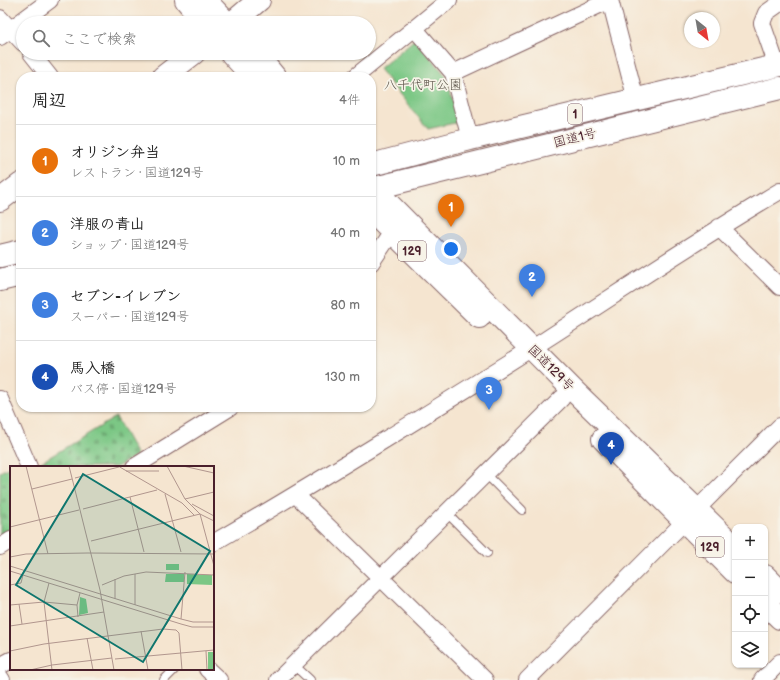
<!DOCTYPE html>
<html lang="ja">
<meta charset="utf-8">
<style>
:root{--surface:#fff;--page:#f6f6f6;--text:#222;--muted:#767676;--line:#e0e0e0;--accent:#1f6fb2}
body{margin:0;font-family:"Balsamiq Sans","Klee One",sans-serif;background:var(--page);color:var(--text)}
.controls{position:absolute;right:12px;bottom:12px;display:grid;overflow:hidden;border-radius:8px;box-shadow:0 1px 3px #0004}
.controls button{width:36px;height:36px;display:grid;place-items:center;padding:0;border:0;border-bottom:1px solid var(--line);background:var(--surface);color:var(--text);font:20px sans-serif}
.compass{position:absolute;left:684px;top:12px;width:36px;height:36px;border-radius:50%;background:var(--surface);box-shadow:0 1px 3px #0004;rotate:149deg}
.you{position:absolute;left:451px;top:249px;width:14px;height:14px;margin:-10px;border:3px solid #fff;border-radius:50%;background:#1a73e8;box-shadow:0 0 0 6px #1a73e833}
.badge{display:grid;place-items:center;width:26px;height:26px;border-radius:50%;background:var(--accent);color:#fff;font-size:13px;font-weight:700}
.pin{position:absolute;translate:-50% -33px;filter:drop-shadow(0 1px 2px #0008)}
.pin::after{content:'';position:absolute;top:21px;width:14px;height:12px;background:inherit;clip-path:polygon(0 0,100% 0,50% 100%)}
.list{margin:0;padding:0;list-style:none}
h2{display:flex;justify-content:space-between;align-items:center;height:52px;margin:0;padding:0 16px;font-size:17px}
h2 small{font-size:13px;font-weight:400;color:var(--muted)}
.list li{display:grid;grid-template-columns:26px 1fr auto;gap:12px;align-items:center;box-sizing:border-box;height:72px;padding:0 16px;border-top:1px solid var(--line)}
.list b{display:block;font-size:15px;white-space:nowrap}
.list p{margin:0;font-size:13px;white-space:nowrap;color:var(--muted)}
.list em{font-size:13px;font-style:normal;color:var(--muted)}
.icon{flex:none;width:22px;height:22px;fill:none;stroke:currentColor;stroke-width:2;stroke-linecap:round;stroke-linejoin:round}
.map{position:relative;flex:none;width:780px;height:680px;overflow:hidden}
.search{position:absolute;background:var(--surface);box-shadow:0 1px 3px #0004;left:16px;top:16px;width:360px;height:44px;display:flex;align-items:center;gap:10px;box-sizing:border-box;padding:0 14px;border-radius:22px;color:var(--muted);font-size:15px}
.panel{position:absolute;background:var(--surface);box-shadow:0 1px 3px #0004;left:16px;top:72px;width:360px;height:340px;border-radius:16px}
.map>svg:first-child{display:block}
.cemetery{fill:url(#cemetery-stones);stroke:#637358}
.park{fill:#7cc785;stroke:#637358}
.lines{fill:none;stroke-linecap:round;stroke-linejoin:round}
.lane-casing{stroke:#866465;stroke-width:10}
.street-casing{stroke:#866465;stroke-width:18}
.secondary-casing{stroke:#866465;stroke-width:24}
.highway-casing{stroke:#866465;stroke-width:24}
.lane{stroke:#fff;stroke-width:8}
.street{stroke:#fff;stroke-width:16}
.secondary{stroke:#fff;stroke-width:22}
.highway{stroke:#fff;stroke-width:22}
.labels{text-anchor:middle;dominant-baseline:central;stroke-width:3.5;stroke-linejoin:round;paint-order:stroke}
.shield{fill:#f7f3e8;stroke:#7e5f64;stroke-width:1}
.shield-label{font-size:12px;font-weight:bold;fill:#4a1f2b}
.park-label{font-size:13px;fill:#595146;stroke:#f7f3e8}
.street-label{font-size:13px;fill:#4a1f2b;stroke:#f7f3e8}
.inset-road{fill:none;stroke:#b1968e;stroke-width:1}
.view{fill:#0f766e;fill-opacity:0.15;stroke:#0f766e;stroke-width:2}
.inset-edge{fill:none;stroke:#4a1f2b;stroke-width:2}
</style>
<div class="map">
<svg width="780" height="680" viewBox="0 0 780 680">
<defs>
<pattern id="cemetery-stones" width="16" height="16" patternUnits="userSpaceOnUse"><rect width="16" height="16" fill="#7cc785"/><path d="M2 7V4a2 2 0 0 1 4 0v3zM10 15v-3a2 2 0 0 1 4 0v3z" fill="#6daa73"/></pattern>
</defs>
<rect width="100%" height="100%" fill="#f7f3e8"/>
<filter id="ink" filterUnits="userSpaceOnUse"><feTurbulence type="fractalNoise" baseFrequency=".025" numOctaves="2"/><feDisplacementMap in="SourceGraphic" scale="8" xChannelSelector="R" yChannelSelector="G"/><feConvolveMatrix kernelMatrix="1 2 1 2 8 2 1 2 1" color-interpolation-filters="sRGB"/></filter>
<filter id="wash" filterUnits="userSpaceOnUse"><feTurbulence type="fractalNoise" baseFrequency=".012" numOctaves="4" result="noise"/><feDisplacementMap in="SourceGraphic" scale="16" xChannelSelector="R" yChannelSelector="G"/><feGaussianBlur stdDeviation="0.9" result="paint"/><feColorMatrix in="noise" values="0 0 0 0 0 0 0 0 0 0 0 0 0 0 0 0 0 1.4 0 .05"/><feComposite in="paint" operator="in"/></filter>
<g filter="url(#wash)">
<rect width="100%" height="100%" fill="#f5e5d0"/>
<path class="cemetery" d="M116,417L137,455L117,467H33Z
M13,465L15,467H11V529L0,535V472Z"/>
<path class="park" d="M415,39L446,76L459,122L428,129L379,69Z"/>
</g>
<g filter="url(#ink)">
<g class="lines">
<g class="lane-casing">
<path id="lane" d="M486,474L522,510
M447,513L487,553
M294,665L310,680
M164,680L175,669"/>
</g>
<g class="street-casing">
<path id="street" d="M610,0L636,100
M0,18L23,43
M414,28L453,73L470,139
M0,37L50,0
M31,53L50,77
M777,66L762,23L766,13L780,3
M453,73L610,0
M355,77L449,0
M719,227L780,287
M371,263L392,232
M0,399L29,467
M134,467L231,407
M296,495L485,680
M697,509L780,426
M213,543C325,478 435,409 545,340C623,290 700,238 780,191
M0,547L11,540
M0,666L11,660
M207,669L219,680
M0,677L2,680
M278,680L562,398
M527,680L685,521
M762,680L780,662"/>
</g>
<g class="secondary-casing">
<path id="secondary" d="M232,23L259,0
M163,77L194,53
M0,200L21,184"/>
</g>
<g class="highway-casing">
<path id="highway" d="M186,0L205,23
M205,0L227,23
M231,53L253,77
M255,53L275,77
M371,165L470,139L780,65
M371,186L572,389L735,547
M371,189L780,88
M371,211L479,317
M0,256L21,251
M0,280L21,275
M603,439L735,572
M765,576L780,591
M765,603L780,618"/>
</g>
<use href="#lane" class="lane"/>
<use href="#street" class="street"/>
<use href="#secondary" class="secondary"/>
<use href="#highway" class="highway"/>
</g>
</g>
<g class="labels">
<g class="shield">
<rect x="568" y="104" width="14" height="20" rx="3"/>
<rect x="398" y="241" width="28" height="20" rx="3"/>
<rect x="696" y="537" width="28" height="20" rx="3"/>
</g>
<g class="shield-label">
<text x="575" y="114">1</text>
<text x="412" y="251">129</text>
<text x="710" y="547">129</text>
</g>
<g class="park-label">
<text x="423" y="85">八千代町公園</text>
</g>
<g class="street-label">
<text transform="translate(575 138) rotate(-14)">国道1号</text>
<text transform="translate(551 368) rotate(45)">国道129号</text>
</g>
</g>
<g transform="translate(10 466)">
<rect width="204" height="204" fill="#f5e5d0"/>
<path d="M156,98H169V104H156ZM156,108H174V116H155ZM177,108L202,109V119L177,118Z" fill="#7cc785"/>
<path d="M70,131L76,133L78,147L69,149ZM198,186H204V203L198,204Z" fill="#7cc785"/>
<path class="inset-road" d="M16,0L38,88M59,0L90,124L104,204M108,0L172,37L184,49M157,0L175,33L190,48L204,100M173,0L204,7M116,5H149M65,12L109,1M22,23L62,13M155,28L171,86M120,31L134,86M175,33L204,26M182,38L204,50M73,43L147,24M0,61L69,44M81,75L190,48L204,55M0,91L16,88L78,87L204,88M0,100L171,153L183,156H204M0,105L171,158L182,161H204M39,117L34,136L42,204M0,119L11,117L13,109M92,119L114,110L136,106L204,109M105,133V113M9,138L12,158M0,139L34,136L67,139M125,139V108M68,151L67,139L70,127M171,153L175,106M0,160L94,146M153,163L166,164L169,167L172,204M131,165L138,204M77,172L83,204M0,185L34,178L153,163L160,153M196,185L197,204M105,193L204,184M20,204L42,199L102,192"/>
<path class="view" d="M73,8L200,85L133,196L6,119Z"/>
<rect width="204" height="204" class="inset-edge"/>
</g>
</svg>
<div class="controls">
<button>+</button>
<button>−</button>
<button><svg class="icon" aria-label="locate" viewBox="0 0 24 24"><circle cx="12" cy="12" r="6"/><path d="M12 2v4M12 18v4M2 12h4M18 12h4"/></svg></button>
<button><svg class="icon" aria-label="layers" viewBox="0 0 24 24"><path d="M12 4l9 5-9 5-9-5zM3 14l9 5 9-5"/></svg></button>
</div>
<svg class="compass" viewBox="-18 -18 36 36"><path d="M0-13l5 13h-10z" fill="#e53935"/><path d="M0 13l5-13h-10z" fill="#767676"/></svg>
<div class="you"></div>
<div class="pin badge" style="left:451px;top:227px;background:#e8710a">1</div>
<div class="pin badge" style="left:532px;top:297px;background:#3f7fe0">2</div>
<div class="pin badge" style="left:489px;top:410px;background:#3f7fe0">3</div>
<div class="pin badge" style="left:611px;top:465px;background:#1a4fb4">4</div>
<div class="search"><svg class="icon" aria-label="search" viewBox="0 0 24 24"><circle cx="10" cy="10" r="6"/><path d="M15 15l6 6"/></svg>ここで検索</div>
<section class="panel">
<h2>周辺<small>4件</small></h2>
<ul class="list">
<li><span class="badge" style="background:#e8710a">1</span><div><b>オリジン弁当</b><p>レストラン · 国道129号</p></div><em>10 m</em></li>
<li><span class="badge" style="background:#3f7fe0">2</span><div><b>洋服の青山</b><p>ショップ · 国道129号</p></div><em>40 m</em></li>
<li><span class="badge" style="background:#3f7fe0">3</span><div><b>セブン-イレブン</b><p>スーパー · 国道129号</p></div><em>80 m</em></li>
<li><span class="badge" style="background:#1a4fb4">4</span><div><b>馬入橋</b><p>バス停 · 国道129号</p></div><em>130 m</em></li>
</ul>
</section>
</div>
